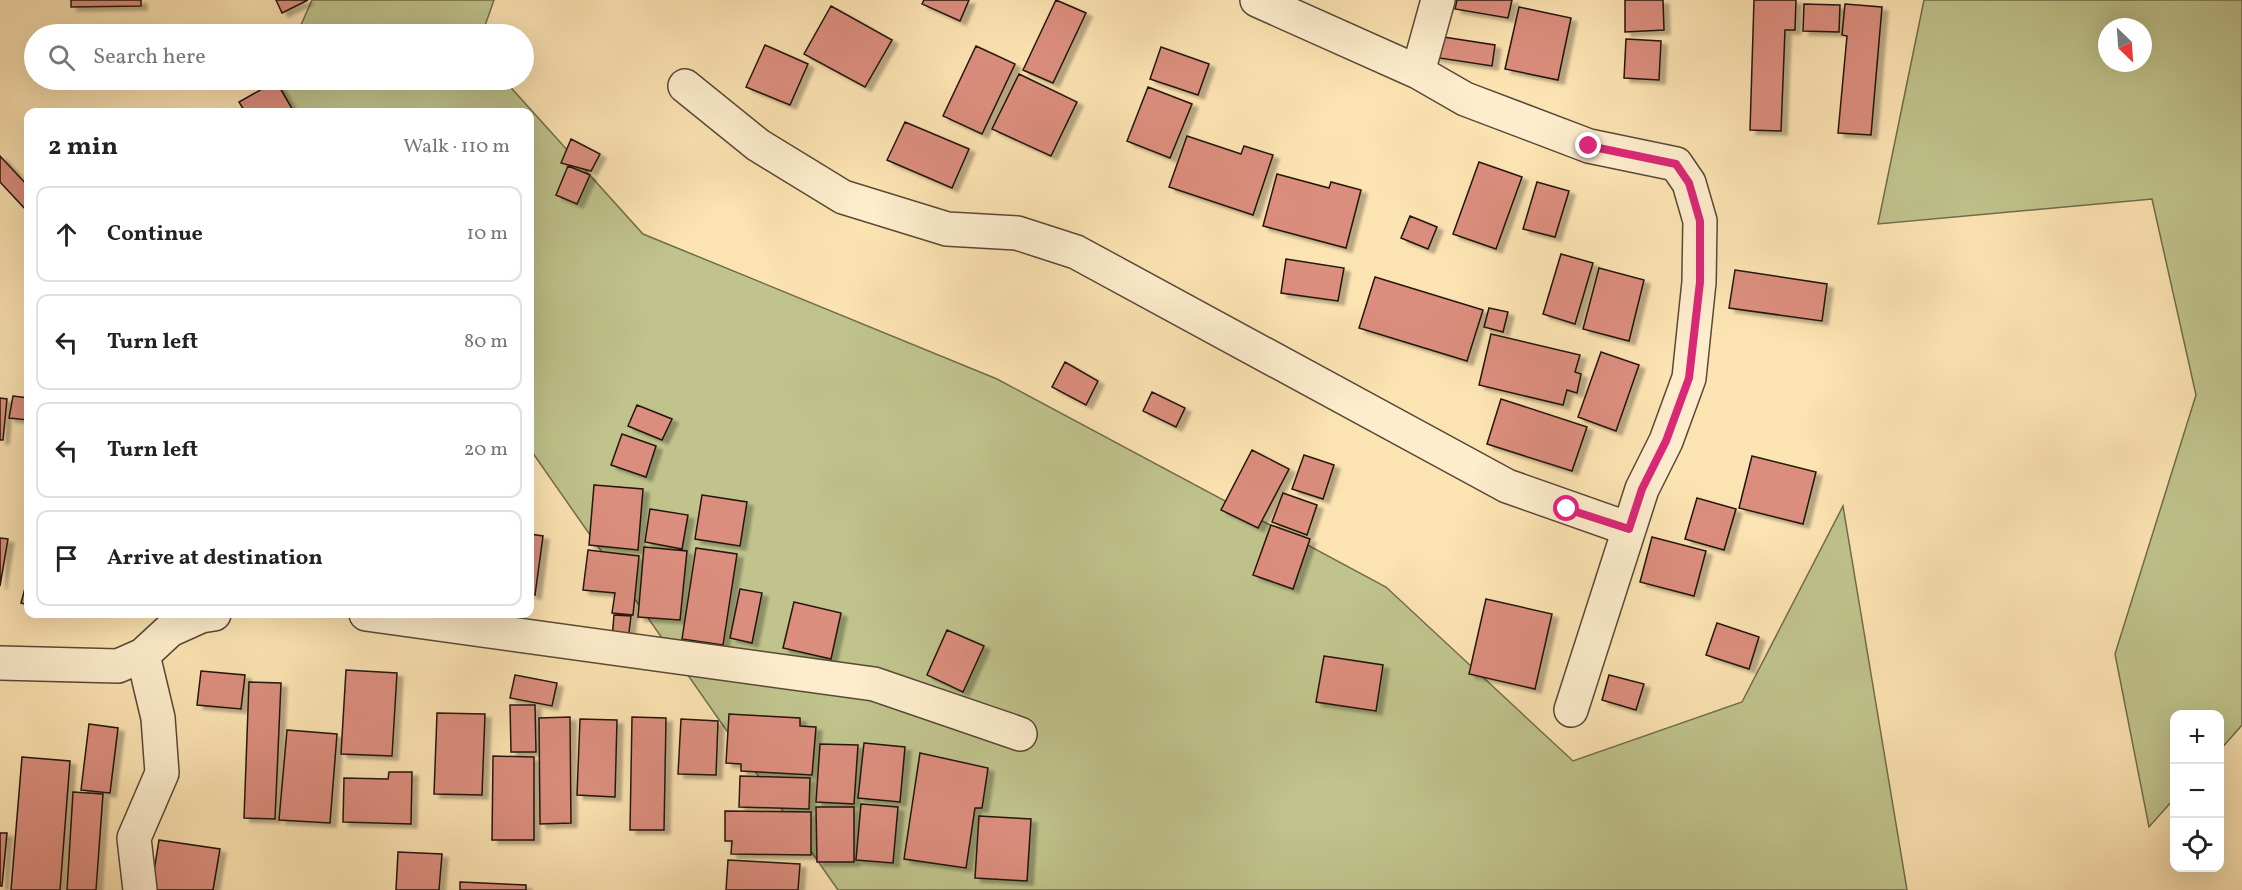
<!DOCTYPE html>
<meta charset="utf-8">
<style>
:root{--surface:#fff;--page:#f2f2f2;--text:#222;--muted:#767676;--line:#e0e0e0}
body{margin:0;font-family:Vollkorn,serif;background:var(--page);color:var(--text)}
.controls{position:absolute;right:18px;bottom:18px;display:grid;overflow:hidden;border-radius:12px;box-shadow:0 6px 24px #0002}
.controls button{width:54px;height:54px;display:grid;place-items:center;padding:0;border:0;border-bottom:2px solid var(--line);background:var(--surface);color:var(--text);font:30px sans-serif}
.compass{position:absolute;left:2098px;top:18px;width:54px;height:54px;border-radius:50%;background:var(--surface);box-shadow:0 6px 24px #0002;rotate:155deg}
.stop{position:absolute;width:18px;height:18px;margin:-14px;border:4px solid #db2777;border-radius:50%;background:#fff}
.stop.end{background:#db2777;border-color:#fff;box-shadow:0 2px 6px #0008}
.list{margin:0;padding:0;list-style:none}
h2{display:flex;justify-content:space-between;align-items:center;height:78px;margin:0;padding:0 24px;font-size:26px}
h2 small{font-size:20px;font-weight:400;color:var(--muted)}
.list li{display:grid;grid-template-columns:39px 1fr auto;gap:18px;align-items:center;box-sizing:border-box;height:96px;margin:0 12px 12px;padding:0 12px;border:2px solid var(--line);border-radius:12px}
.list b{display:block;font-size:22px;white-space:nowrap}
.list em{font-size:20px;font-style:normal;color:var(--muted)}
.icon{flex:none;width:33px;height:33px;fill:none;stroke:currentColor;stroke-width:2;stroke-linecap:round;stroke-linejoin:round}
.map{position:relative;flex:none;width:2242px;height:890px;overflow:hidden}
.search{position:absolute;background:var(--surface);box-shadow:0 6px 24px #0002;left:24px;top:24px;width:510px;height:66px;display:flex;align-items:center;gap:15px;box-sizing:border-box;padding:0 21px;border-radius:33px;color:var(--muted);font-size:22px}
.panel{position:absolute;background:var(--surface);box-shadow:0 6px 24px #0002;left:24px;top:108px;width:510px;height:510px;border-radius:12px}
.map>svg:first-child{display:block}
.green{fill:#c0c38c;stroke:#716c4c;stroke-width:1.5;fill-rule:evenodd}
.building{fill:#dc8e7e;stroke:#22160b;stroke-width:1.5;filter:url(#shadow)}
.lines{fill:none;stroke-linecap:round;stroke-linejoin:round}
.minor-casing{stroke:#584935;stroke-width:36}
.minor{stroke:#fdedcd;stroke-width:33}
.route{stroke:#db2777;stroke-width:8}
</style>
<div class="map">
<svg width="2242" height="890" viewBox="0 0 2242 890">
<defs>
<filter id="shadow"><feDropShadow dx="6" dy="4" stdDeviation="1.5" flood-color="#0004"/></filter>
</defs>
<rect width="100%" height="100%" fill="#fce3b2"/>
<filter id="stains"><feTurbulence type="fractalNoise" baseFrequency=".00333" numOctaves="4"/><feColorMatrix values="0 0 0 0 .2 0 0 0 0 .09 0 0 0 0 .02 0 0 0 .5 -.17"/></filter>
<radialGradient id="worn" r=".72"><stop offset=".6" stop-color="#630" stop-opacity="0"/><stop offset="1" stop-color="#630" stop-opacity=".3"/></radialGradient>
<path class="green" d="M312,0H494L482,34H297Z
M1924,0H2242V725L2220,750V714H2174V799L2149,827L2115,654L2196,395L2152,199L1878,224ZM2107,27H2143V63H2107Z
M277,80H504L643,234L997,379L1386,587L1573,761L1742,702L1843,506L1907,890H838L530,449V112H294L275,85Z"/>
<path class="building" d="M71,0H141V6L71,7Z
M276,0H308L282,13Z
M924,0H969L960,21L922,4Z
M1056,0L1086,13L1053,83L1023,70Z
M1457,0H1512L1508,18L1455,9Z
M1625,0H1663L1664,30L1625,32Z
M1754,0H1796L1795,30H1785L1781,131L1750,130Z
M1804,4L1840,5L1839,32L1803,31Z
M1845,4L1882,7L1871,135L1838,133L1847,36L1842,35Z
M831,6L892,40L865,87L804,54Z
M1519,7L1571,18L1558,80L1505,69Z
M1437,36L1495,45L1492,66L1433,57Z
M1626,39L1661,41L1659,80L1624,78Z
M765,45L808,64L790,105L746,87Z
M976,46L1015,64L982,134L943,116Z
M1161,47L1209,64L1198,95L1150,79Z
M1019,74L1077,102L1051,156L992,129Z
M276,81L294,112H245L239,102Z
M1148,87L1192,104L1170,158L1127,141Z
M905,122L969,149L952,188L887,160Z
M1187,136L1241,154L1244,146L1273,155L1253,215L1169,187Z
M571,139L600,154L591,171L561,163Z
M0,156L28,186V212L0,182Z
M1479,162L1522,177L1496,249L1453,234Z
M568,166L590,175L577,204L556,195Z
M1277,174L1329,188L1331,182L1361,190L1346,248L1263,226Z
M1537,182L1569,191L1555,237L1523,229Z
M1410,216L1437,227L1428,249L1401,238Z
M1561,254L1593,263L1575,324L1543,314Z
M1286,259L1344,268L1338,301L1281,293Z
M1599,268L1644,280L1629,341L1583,329Z
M1735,270L1827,284L1822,321L1729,308Z
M1375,277L1483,310L1467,361L1359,328Z
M1489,308L1508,312L1503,332L1484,327Z
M1491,334L1580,355L1575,372L1581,374L1577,393L1567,390L1563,405L1479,385Z
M1601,352L1639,365L1616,431L1578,417Z
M1065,362L1098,381L1086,405L1052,387Z
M1152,392L1185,408L1176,427L1143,411Z
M13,396L28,398V420L9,418Z
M0,398L7,399L3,440H0Z
M1501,399L1587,427L1572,471L1487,444Z
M637,405L672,419L662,440L628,426Z
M622,434L656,446L646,477L611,465Z
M1252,450L1289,469L1258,528L1221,510Z
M1304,455L1334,465L1323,499L1292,489Z
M1752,456L1816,472L1803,524L1739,508Z
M594,485L643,489L638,550L589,545Z
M1283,493L1317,505L1307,535L1272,522Z
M702,495L747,502L740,546L695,539Z
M1697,498L1736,509L1724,550L1685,539Z
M650,509L688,515L682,549L645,542Z
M1271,525L1310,539L1293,589L1253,575Z
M530,534L543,536L535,595L530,594Z
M1652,537L1706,551L1694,596L1640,582Z
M0,538L8,539L0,586Z
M644,547L687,551L680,620L638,617Z
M696,548L737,554L723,645L682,639Z
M588,550L639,556L633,615L612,613L615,593L583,590Z
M28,577V605L21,603Z
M740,589L762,593L752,643L730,638Z
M1486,599L1552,614L1535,689L1469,674Z
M794,602L841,613L831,659L783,648Z
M614,615L631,616L628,640L612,639Z
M1717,623L1759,637L1749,669L1706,655Z
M947,630L984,646L963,692L927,675Z
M1324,656L1383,665L1376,711L1316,702Z
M346,670L397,673L392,756L341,754Z
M201,671L245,675L241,709L197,705Z
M515,675L557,683L552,706L510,698Z
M1609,675L1644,684L1636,710L1602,700Z
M249,682L281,683L275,819L244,818Z
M510,705H535L536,752H511Z
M437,713L485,714L482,795L434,794Z
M729,714L800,718V726L816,727L812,775L741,771V764L726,763Z
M570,717L571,823L540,824L539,718Z
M632,717L666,718L664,830H630Z
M580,719L617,720L615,797L577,795Z
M681,719L718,721L716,775L678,774Z
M89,724L118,728L110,793L81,790Z
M287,730L337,734L330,823L279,820Z
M864,743L905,747L900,802L858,798Z
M820,744L858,745L854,804L816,802Z
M920,753L988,768L982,808H975L966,868L904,859Z
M493,756L534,757V840H492Z
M22,757L70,761L60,890H11Z
M389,772H412L411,824L343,822L344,778L388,779Z
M740,776L810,778L809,809L739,807Z
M73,792L103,794L96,890H67Z
M861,804L898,807L893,863L856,860Z
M816,807H854V862H817Z
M725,811L811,812V855L731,854L732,841H725Z
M979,816L1031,819L1027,881L975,878Z
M0,833H7L2,886H0Z
M159,840L220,849L213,890H151Z
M398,852L442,854L439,890H396Z
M728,860L800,864L798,890H726Z
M460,882L526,885V890H460Z"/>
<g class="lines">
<g class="minor-casing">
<path id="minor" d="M1257,0L1418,72L1465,99L1589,146L1676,164L1689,183L1700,221L1699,282L1689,378L1666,441L1642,489L1571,710
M1418,72L1438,0
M685,86L758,145L843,197L947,229L1017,233L1076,252L1507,486L1629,529
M366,614L874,684L1020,734
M0,663L118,666L143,655L170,630L201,616L214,614
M140,890L134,838L162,773L158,718L143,655"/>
</g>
<use href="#minor" class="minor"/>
</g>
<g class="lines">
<path class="route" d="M1567,509L1629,529L1642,489L1666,441L1689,378L1700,282V221L1689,183L1676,164L1589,146"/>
</g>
<rect width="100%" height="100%" filter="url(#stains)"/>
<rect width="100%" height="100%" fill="url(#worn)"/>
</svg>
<div class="controls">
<button>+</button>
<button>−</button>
<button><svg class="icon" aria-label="locate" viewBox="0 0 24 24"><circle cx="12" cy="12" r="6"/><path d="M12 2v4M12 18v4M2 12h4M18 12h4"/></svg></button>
</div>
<svg class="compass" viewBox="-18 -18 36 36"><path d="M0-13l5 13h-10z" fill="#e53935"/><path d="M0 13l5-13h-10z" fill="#767676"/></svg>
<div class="stop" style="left:1567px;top:509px"></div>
<div class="stop end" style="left:1589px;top:146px"></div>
<div class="search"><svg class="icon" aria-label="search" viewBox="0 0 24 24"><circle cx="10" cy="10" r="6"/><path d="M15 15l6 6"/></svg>Search here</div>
<section class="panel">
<h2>2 min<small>Walk · 110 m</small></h2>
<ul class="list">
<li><svg class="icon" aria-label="ahead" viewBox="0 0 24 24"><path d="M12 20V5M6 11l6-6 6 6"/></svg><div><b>Continue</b></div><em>10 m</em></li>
<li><svg class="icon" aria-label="left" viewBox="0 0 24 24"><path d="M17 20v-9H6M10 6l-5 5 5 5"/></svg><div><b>Turn left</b></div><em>80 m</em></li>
<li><svg class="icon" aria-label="left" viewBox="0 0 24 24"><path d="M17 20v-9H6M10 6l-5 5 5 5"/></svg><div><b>Turn left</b></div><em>20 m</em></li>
<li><svg class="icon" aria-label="arrive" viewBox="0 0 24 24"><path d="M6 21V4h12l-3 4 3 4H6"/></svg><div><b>Arrive at destination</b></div></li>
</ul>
</section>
</div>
